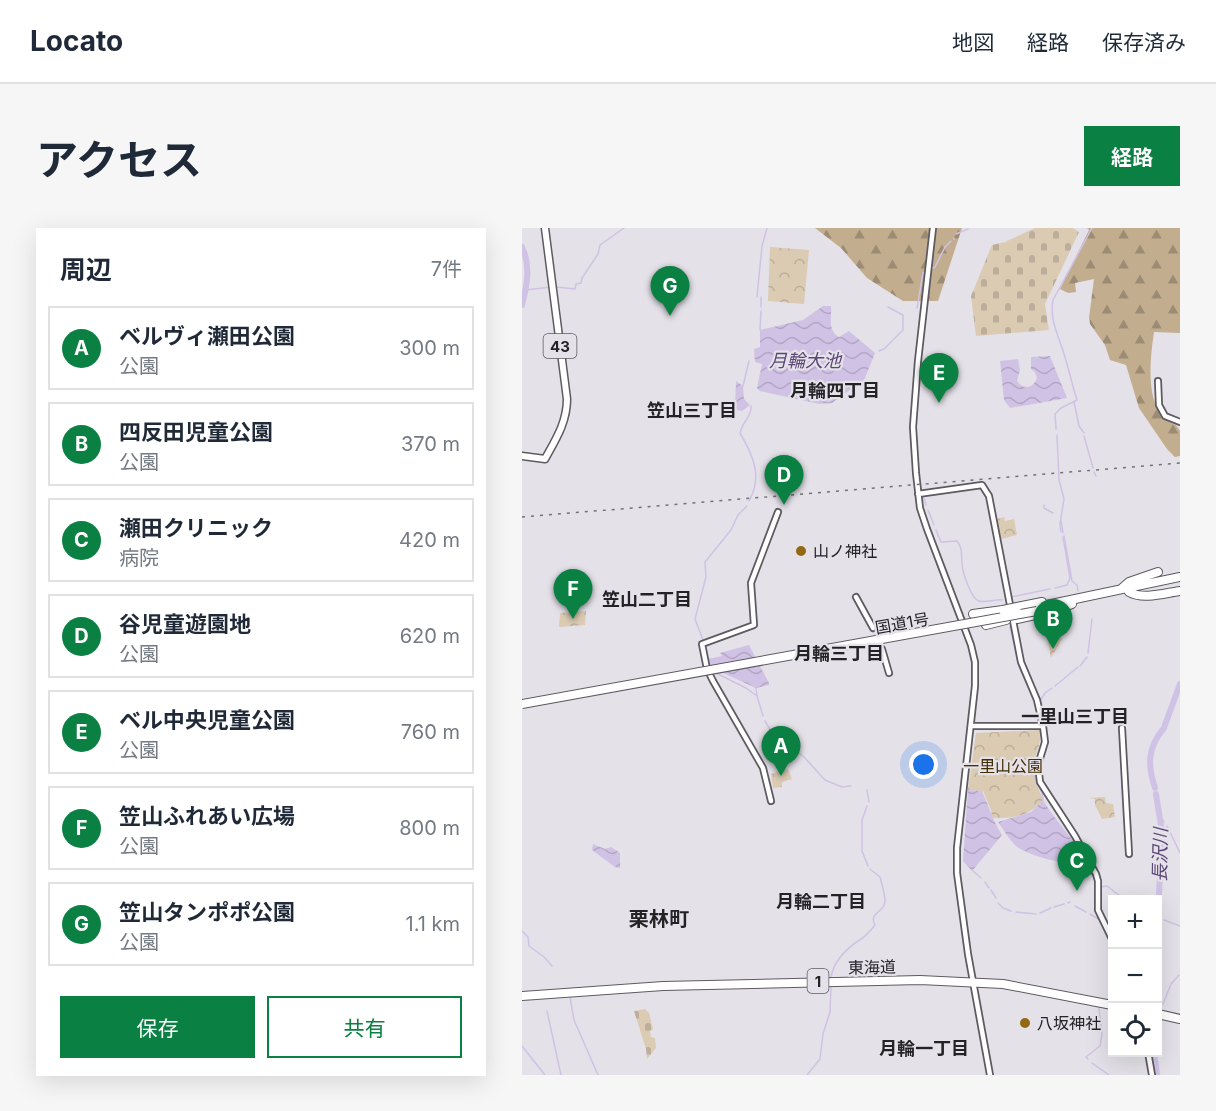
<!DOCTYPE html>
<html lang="ja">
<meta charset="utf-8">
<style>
:root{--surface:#fff;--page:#f6f6f7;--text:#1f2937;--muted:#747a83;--line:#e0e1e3;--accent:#0b8043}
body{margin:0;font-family:Inter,"Noto Sans JP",sans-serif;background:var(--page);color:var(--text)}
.controls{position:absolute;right:18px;bottom:18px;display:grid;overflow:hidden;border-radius:0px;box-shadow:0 6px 24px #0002}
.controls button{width:54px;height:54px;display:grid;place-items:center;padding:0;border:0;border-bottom:2px solid var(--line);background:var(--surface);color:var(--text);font:30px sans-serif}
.you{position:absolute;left:402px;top:537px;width:21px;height:21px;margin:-15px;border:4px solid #fff;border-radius:50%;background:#1a73e8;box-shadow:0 0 0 9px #1a73e833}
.badge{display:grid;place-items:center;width:39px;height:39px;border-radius:50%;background:var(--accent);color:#fff;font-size:20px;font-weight:700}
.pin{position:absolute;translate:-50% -50px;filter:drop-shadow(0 2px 3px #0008)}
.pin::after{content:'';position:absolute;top:32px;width:21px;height:18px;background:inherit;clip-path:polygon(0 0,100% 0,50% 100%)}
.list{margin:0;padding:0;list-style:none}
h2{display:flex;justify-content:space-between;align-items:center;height:78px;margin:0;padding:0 24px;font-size:26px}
h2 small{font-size:20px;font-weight:400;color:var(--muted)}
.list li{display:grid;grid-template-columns:39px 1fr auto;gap:18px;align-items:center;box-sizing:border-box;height:84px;margin:0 12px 12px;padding:0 12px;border:2px solid var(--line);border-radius:0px}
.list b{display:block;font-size:22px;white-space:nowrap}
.list p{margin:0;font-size:20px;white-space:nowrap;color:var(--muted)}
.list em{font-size:20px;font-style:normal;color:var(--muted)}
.actions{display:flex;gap:12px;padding:18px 24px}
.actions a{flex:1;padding:14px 0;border:2px solid var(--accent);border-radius:0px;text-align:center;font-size:21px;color:var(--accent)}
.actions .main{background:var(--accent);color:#fff}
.icon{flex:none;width:33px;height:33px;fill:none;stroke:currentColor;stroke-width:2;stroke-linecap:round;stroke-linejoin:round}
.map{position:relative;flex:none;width:658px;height:847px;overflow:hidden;border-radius:0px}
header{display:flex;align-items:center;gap:36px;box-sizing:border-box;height:84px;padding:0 30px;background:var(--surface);border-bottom:2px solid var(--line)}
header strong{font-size:28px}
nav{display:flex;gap:33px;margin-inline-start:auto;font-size:21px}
.intro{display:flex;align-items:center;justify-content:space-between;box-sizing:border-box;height:144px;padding:0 36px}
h1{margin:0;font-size:42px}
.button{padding:15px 27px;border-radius:0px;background:var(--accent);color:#fff;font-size:21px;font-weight:700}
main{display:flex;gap:36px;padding:0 36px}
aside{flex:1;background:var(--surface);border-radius:0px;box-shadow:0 6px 24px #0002}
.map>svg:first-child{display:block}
.forest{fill:url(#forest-firs)}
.cemetery{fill:url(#cemetery-stones)}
.park{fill:url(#park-crowns)}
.water{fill:url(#water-waves)}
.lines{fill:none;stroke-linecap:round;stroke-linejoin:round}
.stream{stroke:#d0c2e5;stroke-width:1.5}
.river{stroke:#d0c2e5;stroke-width:6}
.minor-tunnel{stroke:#bdbbc2;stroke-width:4.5;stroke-dasharray:4.5 2;stroke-linecap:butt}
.minor-casing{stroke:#5d5a61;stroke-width:8}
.major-casing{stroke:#5d5a61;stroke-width:9}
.highway-casing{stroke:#5d5a61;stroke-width:10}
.minor{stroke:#fff;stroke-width:4.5}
.major{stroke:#fff;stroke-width:6}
.highway{stroke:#fff;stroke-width:8}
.rail{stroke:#737176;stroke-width:1.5;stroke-dasharray:3 6;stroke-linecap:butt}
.highway-bridge-casing{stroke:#5d5a61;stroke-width:10;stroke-linecap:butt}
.highway-bridge{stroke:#fff;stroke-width:8}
.poi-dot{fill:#936812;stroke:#e4e1e9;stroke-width:2}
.labels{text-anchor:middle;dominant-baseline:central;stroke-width:4.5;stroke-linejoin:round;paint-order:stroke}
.shield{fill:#e4e1e9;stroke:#5d5b60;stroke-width:1.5}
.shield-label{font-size:15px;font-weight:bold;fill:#232225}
.poi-label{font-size:16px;fill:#232225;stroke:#e4e1e9;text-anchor:start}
.street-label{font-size:16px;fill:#232225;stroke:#e4e1e9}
.park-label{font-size:16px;fill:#422c02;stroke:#e4e1e9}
.water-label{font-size:18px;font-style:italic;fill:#5b4776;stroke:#e4e1e9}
.neighbourhood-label{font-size:18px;font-weight:bold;fill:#232225;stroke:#e4e1e9}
.quarter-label{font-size:20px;font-weight:bold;fill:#232225;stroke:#e4e1e9}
</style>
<header>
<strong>Locato</strong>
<nav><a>地図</a><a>経路</a><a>保存済み</a></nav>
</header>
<div class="intro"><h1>アクセス</h1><a class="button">経路</a></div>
<main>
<aside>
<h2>周辺<small>7件</small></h2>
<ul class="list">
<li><span class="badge">A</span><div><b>ベルヴィ瀬田公園</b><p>公園</p></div><em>300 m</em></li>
<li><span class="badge">B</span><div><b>四反田児童公園</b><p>公園</p></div><em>370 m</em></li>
<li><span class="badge">C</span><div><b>瀬田クリニック</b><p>病院</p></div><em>420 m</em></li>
<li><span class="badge">D</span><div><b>谷児童遊園地</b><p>公園</p></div><em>620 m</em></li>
<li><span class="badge">E</span><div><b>ベル中央児童公園</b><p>公園</p></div><em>760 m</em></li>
<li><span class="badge">F</span><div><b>笠山ふれあい広場</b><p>公園</p></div><em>800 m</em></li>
<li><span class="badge">G</span><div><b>笠山タンポポ公園</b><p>公園</p></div><em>1.1 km</em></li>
</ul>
<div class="actions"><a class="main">保存</a><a>共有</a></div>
</aside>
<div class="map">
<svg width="658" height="847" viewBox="0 0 658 847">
<defs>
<pattern id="forest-firs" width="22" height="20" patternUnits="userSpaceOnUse" patternTransform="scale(1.5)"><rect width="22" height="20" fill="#c2ad8e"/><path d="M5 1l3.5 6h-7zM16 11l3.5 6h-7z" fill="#9d8c74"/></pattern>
<pattern id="cemetery-stones" width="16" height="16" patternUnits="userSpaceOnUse" patternTransform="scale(1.5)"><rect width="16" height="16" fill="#dbcbb3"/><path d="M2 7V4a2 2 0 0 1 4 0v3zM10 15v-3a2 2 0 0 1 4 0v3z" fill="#bcae9a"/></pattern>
<pattern id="park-crowns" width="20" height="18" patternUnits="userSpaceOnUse" patternTransform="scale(1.5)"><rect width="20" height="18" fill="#dbcbb3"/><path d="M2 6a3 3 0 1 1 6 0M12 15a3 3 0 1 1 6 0" fill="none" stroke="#bcae9a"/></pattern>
<pattern id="water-waves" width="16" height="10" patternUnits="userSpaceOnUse" patternTransform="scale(1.5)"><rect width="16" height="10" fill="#d0c2e5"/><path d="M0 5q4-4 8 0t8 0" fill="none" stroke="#b2a6c4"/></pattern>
</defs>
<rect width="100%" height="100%" fill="#e4e1e9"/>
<path class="forest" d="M293,0H440L416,73H381L345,50L319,20Z
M565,0H658V105L632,104C628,131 621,187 654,197L658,203V228L653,229L645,221L617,180L604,137L588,132L583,117L568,96L567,90L572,51L553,55L554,64L546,65L538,61L567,2Z"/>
<path class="cemetery" d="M513,0H551L557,4L523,76L527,102L454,108L449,68L470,17L483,14Z
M123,781L127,785L131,801L128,803L129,809L133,810L134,820L125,831L124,821L112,783Z"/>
<path class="park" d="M248,19L287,22L282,76L246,73Z
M482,289L483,293L492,291L495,307L479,311L475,291Z
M64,383L63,397L37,399L38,385Z
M537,399L540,411L529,430L524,402Z
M518,502C520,518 512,525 512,539C512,552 517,561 521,572C506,589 492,590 470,590L469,582L461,563L446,562L454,505Z
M266,541L270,551L260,554V559L251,560L249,546Z
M583,569L584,575L591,576L593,589L580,591L573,577V571L567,570Z"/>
<path class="water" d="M301,78H309C310,90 305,102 317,109L327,103L353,125L341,155H337L310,175L298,176L238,163L235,160L240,136L233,134L232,121L238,119V102L281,92Z
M528,128L545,170L488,180L482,172L478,133L496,131L498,142L495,153C501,162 511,161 515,150L513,144L509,141V129Z
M214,153L221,158L222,171L228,177L220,183L214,182L213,180Z
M227,417L247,455V457L234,460L190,440L186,431L200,428L198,425Z
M446,562L460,563C467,579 471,593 480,607L450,643L441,633Z
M521,572C533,593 551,609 562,630C558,633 554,635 549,635C536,635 502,626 493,617C487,611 481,601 476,594L509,584Z
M71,616L83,621L89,619L98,625V640L93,639L70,622Z"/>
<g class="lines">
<path class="stream" d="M434,6L446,1
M432,11V10
M409,41L413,39L423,19L429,13
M34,59L53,61L54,56L59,55L60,50L76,26L78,17L102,0
M4,62L29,59
M235,69L240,18L245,0
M239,69V79
M395,80L401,45L403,44
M238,102L239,83
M357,123L362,121L381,102V87L366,79
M221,158L227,133
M552,174L557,198L562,205
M534,201L533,186L539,180L555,172C550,157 547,141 542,126C537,109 527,91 531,72L570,0
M535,207L537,252L542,271L538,296
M562,208L571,240
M572,244L574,248
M402,270L404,277
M227,273C241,249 231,227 218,205C220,194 230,189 229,178
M522,277V280L531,285
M406,282L412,297
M539,292L541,305
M538,297L539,304
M414,302L419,314L435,313C441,320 439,327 440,335C440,343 449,371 457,373C463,375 474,371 480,372
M542,308L550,353L555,357L556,363
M533,360L545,357L548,350L541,309
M489,369L528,361
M488,399L497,439L505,457
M181,412L173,391L184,349L183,334L209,302L216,287L225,278
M183,419L188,437
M566,425L570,391
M558,438L565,429
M194,445L224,460L235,468
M533,458L556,439
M234,460L235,468L241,488
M518,473L523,465L530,460
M243,493L249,503L282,529L303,552L320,559L329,558
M511,543L512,536
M512,549L520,565L521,572
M345,562L347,574
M345,578L340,592V623L346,638
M640,590L642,594
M645,598L658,625
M562,630L573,652V659
M451,643L459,650
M463,654L467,660
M579,659L585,658L603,672
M469,662L474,670
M476,675L481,680L489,683
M546,675L548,674
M553,678L564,684
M532,679L542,676
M494,684L514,686
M518,685L529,680
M568,686L578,692
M636,689L637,690
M642,692L658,698
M585,696L590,699
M0,703L6,709L7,718L22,729L30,738
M309,749C312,732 325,720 339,711C344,708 349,702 353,697C346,684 363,685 363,673C363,666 360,657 358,649L348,641
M48,769L52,792L76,847
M636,775V776
M641,776L649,756L657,747
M25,783L39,847
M0,818L23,847
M566,831L564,829L578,818L580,806L577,780
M570,835L587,847
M285,847L298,831L301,806L308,784L309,757"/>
<path class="river" d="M0,19C9,37 5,58 0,77
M643,497L658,456
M633,560C625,536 626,519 642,500
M634,566L640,604L636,688
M632,824L635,847"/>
<path class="minor-tunnel" d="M351,400L360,421"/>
<g class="minor-casing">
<path id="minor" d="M411,0L396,133L391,199L394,245L398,280L405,301L449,417L453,434V458L435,620V645L446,726L468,847
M636,153L637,177L643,188L658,194
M396,266L460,257L467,268L499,434L515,472L521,498L523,514L516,537L518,554L553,608L574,646L576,653V682L590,711
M334,369L351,400
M360,421L367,445
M449,498H521
M600,500L607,626
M249,573L241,540L191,453L185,441L180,416L232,397L229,355L256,284
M626,824L630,847"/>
</g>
<g class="major-casing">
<path id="major" d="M0,228L23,231C34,211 45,194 45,171L23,0"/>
</g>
<g class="highway-casing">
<path id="highway" d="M599,361L607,354L636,344
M607,364C621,372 643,365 658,363
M495,379L520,374
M515,379L658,349
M451,386L481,382
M495,391L531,383L550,376
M464,397L484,392
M0,768L141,758L398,752L481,756L590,777
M636,786L658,791"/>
</g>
<use href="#minor" class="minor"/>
<use href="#major" class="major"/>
<use href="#highway" class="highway"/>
<path class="rail" d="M0,289L658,235"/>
<g class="highway-bridge-casing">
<path id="highway-bridge" d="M481,382L495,379
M0,476L515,383"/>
</g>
<use href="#highway-bridge" class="highway-bridge"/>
</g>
<g class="poi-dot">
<circle cx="279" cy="323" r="6"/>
<circle cx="503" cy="795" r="6"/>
</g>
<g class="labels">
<g class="shield">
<rect x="21.5" y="106" width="33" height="24" rx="4.5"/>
<rect x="285.5" y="741" width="21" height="24" rx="4.5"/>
</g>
<g class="shield-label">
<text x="38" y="118">43</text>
<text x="296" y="753">1</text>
</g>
<g class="poi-label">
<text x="291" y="323">山ノ神社</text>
<text x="515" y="795">八坂神社</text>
</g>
<g class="street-label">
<text transform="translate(380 395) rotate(-10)">国道1号</text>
<text transform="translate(350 739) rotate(-1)">東海道</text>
</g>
<g class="park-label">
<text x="481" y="538">一里山公園</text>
</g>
<g class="water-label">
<text x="283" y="132">月輪大池</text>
<text transform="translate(638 627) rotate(-89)">長沢川</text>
</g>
<g class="neighbourhood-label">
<text x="313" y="162">月輪四丁目</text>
<text x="170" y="182">笠山三丁目</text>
<text x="125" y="371">笠山二丁目</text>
<text x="317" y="425">月輪三丁目</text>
<text x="553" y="488">一里山三丁目</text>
<text x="299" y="673">月輪二丁目</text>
<text x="402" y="820">月輪一丁目</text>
</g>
<g class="quarter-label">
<text x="137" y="691">栗林町</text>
</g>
</g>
</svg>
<div class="controls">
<button>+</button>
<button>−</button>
<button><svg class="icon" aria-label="locate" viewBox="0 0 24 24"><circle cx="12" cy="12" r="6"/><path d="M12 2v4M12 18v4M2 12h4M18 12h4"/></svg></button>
</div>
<div class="you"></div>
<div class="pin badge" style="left:259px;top:548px">A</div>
<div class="pin badge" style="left:531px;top:421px">B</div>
<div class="pin badge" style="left:555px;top:663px">C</div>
<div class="pin badge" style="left:262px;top:277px">D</div>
<div class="pin badge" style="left:417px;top:175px">E</div>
<div class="pin badge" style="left:51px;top:391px">F</div>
<div class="pin badge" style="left:148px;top:88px">G</div>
</div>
</main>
